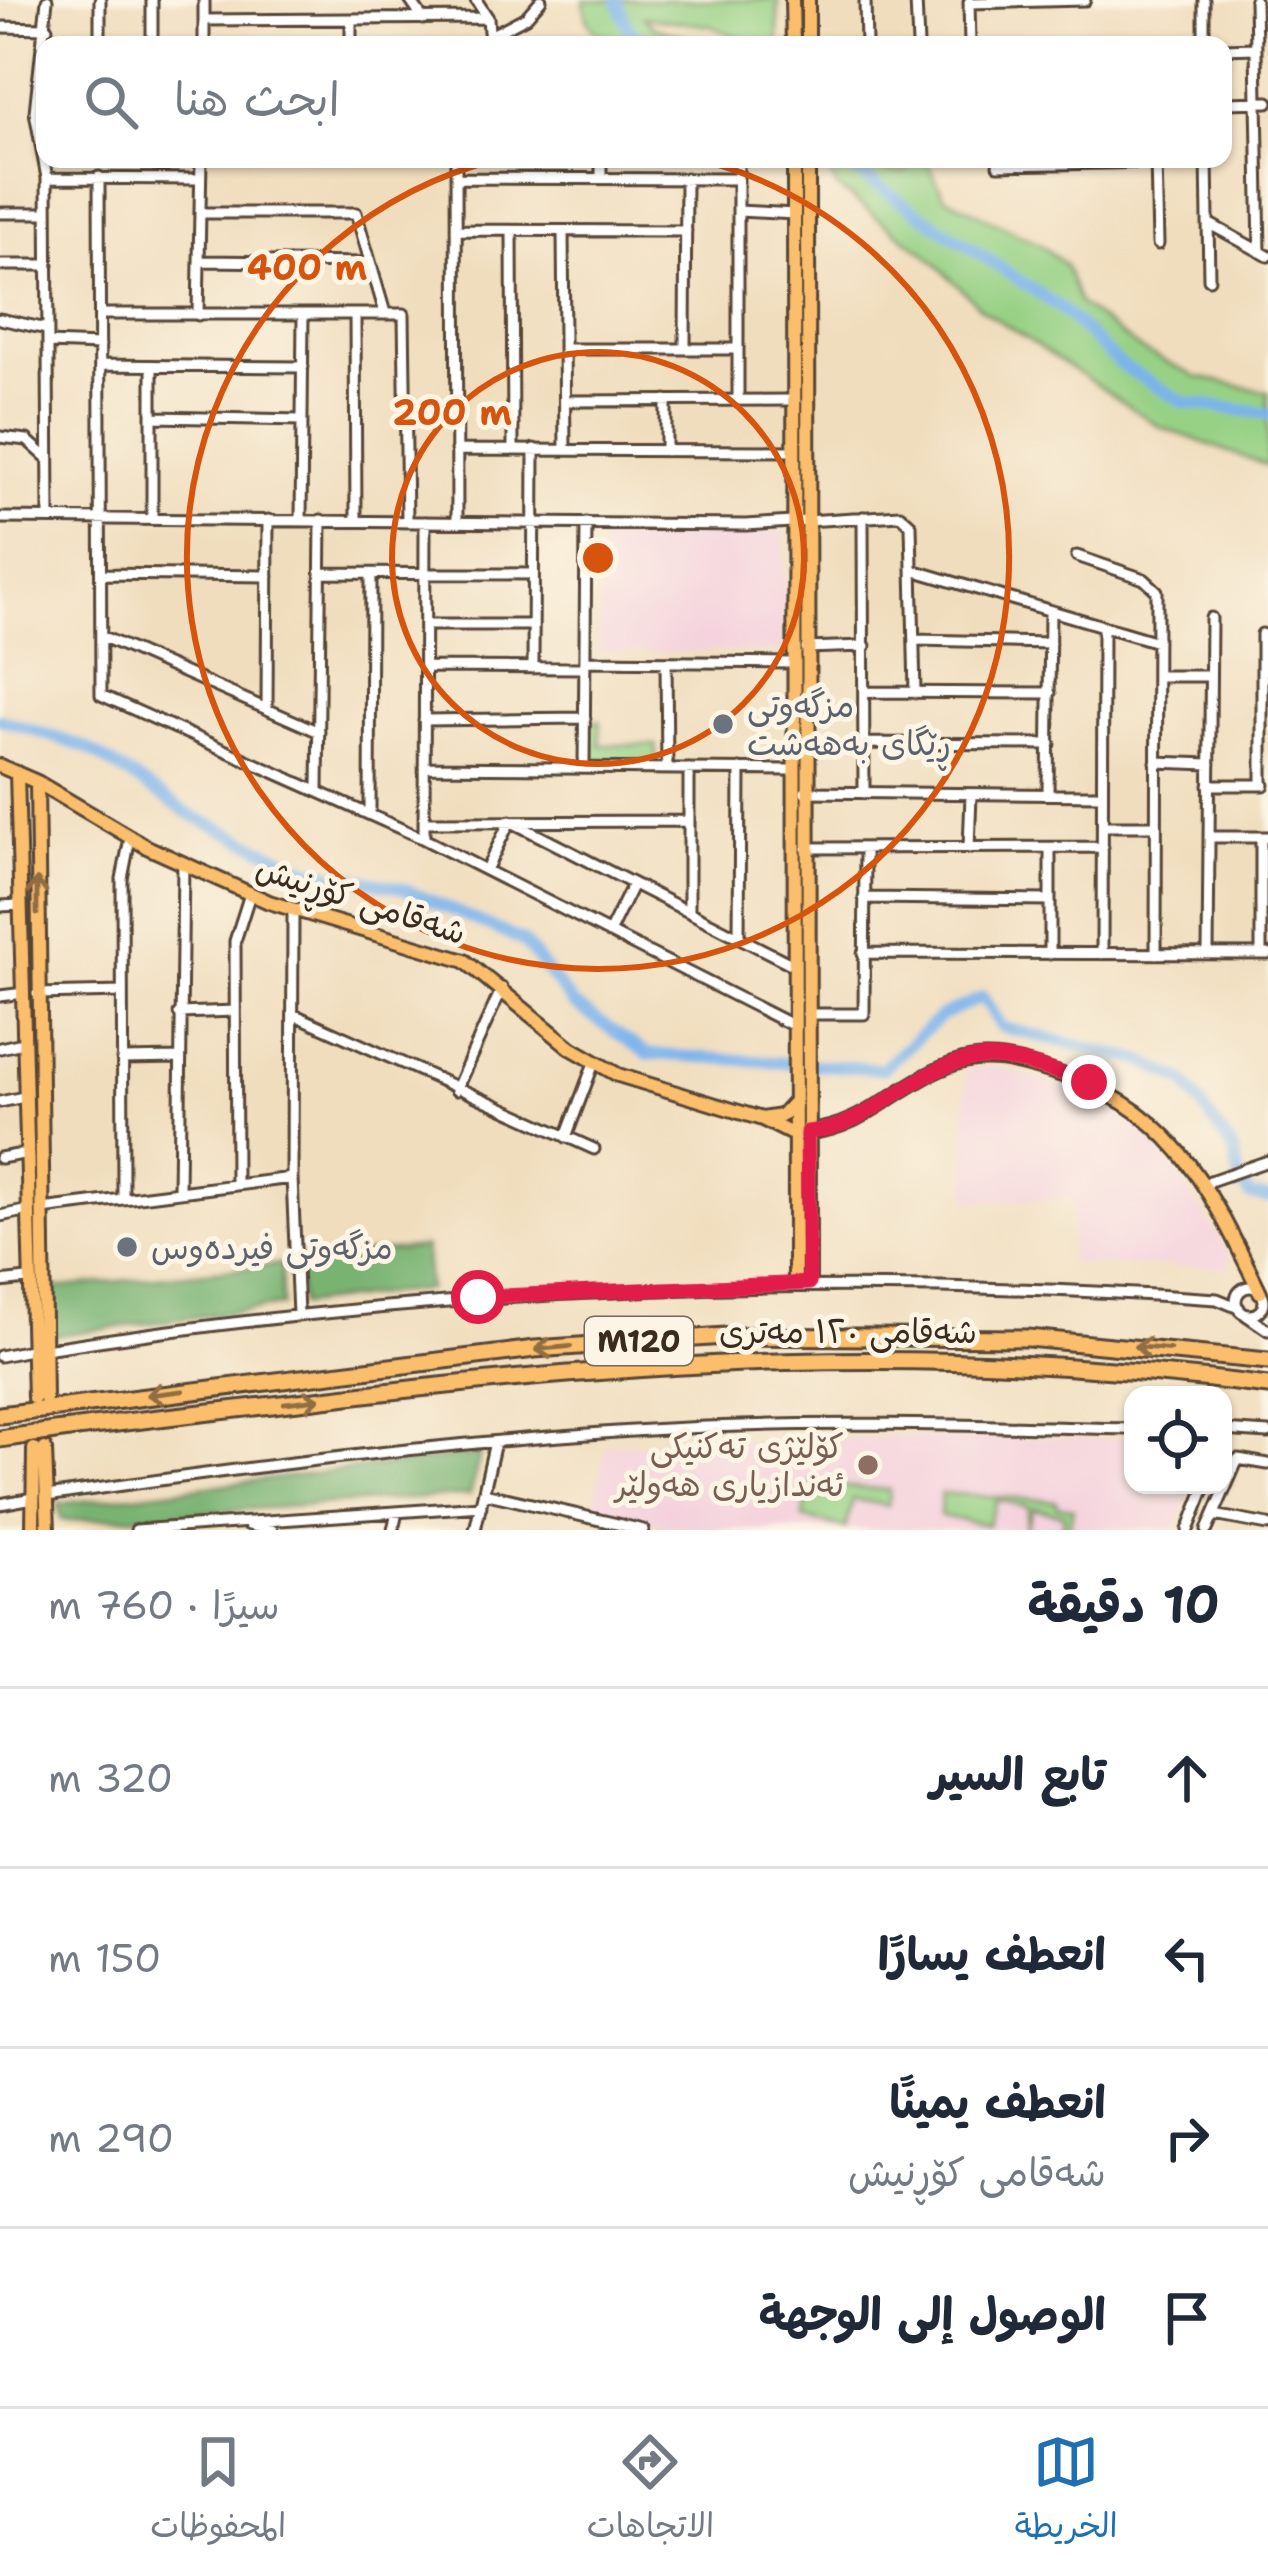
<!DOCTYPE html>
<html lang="ar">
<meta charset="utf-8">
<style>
:root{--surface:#fff;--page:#f6f6f7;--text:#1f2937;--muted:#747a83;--line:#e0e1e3;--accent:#1f6fb2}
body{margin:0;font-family:"Shantell Sans","Playpen Sans Arabic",sans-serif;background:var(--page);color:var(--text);direction:rtl}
.controls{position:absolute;right:36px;bottom:36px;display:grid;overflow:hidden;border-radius:24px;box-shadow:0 3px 9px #0004}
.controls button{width:108px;height:108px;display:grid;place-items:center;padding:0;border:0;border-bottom:3px solid var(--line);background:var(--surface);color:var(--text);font:60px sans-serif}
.stop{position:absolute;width:36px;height:36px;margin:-27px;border:9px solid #e11d48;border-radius:50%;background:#fff}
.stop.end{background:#e11d48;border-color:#fff;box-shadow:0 3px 12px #0008}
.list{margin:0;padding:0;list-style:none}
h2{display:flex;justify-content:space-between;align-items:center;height:156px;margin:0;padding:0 48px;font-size:51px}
h2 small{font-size:39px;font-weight:400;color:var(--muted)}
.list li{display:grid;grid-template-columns:78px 1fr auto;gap:36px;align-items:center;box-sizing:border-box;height:180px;padding:0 48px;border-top:3px solid var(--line)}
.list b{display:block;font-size:45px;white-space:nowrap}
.list p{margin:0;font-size:39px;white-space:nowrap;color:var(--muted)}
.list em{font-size:39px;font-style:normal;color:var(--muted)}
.icon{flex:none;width:66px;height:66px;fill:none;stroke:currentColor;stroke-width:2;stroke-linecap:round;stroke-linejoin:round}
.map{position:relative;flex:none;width:1268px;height:1530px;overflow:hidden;direction:ltr}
.search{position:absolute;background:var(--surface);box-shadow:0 3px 9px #0004;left:36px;right:36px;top:36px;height:132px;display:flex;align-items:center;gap:30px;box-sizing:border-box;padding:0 42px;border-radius:24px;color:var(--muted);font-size:45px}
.sheet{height:876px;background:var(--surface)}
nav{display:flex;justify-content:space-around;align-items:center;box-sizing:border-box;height:168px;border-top:3px solid var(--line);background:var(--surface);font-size:33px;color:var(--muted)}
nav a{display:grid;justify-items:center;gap:6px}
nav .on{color:var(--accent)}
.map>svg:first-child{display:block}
.built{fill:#f4cfdd}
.green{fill:#97d185;stroke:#697e52;stroke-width:3}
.forest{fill:#79b372;stroke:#5a6e48;stroke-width:3}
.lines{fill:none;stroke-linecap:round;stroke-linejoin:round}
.river{stroke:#7cb3eb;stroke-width:12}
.minor-casing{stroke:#564536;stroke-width:15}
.major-casing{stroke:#564536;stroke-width:18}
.highway-casing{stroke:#564536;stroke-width:21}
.minor{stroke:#fff;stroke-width:9}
.major{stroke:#fabe6d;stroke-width:12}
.highway{stroke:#fabe6d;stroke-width:15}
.oneway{stroke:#916d42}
.route{stroke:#e11d48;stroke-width:15}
.ring{fill:none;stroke:#d7540e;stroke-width:6}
.worship-dot{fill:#6b7280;stroke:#fcf5e5;stroke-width:4.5}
.education-dot{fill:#8d6e63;stroke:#fcf5e5;stroke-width:4.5}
.labels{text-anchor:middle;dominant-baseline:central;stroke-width:10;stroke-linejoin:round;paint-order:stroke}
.shield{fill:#fcf5e5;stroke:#75675a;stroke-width:3}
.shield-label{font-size:30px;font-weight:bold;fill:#3b2a1e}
.worship-label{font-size:33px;fill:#5b616d;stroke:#fcf5e5;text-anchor:start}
.street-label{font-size:33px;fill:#3b2a1e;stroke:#fcf5e5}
.education-label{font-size:33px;fill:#785e54;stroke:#fcf5e5;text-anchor:end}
.centre{fill:#d7540e;stroke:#fcf5e5;stroke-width:6}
.ring-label{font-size:36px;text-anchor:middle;font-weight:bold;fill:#d7540e;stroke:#fcf5e5;stroke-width:10;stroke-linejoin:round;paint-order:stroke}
</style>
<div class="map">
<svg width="1268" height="1530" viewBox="0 0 1268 1530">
<rect width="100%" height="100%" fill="#fcf5e5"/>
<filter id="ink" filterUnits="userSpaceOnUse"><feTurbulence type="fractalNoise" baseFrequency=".00833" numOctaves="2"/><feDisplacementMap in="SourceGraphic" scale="24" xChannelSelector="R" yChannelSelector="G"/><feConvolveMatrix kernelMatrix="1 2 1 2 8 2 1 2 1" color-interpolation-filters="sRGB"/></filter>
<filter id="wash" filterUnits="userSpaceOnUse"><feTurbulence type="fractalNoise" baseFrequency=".004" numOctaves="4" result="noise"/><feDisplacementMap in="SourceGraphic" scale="48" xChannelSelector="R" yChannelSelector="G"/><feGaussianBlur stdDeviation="2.7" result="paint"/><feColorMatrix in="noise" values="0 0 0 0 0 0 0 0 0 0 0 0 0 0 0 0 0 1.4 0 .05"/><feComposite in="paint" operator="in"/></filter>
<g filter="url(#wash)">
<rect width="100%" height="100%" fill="#f0ddbd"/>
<path class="built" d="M601,532H784L783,651L600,652Z
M994,1066L1123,1105L1159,1147L1230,1255L1228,1268L1071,1264V1199L967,1200L966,1070Z
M901,1437L1133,1439V1485H1194L1175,1530H689L593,1508L606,1445Z"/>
<path class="green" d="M584,0H778V45H759L710,26L644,17L654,27L712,45C668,45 585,63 584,0Z
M822,159H866L890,172H905L915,159H926L944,196L1042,246L1065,265L1079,304L1141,350L1197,377L1268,392V466L1160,427L983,310L927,255L837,187Z
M589,721H600V745H656V762L589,763Z
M810,1484L889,1490L888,1506L853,1499L846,1528L803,1518Z
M941,1493L1057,1501V1506L1073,1508L1069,1530H1062L1064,1515L1033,1508L1025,1530L1028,1507L997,1500L987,1525L940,1516Z"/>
<path class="forest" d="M425,1247L428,1289L301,1305L296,1260Z
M281,1264L282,1306L50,1336L54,1288Z
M480,1454L470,1495L67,1521L61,1519L58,1504Z"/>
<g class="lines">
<path class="river" d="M617,0L629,29L648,45
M838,159L1059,307L1119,364L1183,402L1268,414
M0,719L87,748L193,816L305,868L402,888L523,941L573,1004L648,1054L882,1069L941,1016L983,997L1001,1027L1142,1061L1185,1082L1234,1152L1239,1179L1250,1195L1268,1198"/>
</g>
</g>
<g filter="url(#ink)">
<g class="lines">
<g class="minor-casing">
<path id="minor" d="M47,0L35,112L47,178L49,517
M204,0V45
M410,0L423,19
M476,0L488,18L490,45
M865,0L866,45
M916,0L918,45
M1204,0V45
M1255,0L1260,252
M969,2L970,45
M969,3L1085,0
M351,19V45
M204,20L488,18
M0,27L47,28
M490,36L526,17L541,0
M100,45V0
M152,45V0
M1223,49L1256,48
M1223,103L1268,102
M456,159L457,522
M1156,159L1158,244
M1207,159L1209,279
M998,165L1156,162
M99,177L101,695L424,839L794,1026
M47,178L200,179
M457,178L738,179
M601,178V159
M738,211L795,214
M0,213H47
M200,213H356L385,313
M1208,223L1268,256
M456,230L686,231
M512,231L513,449
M563,231L565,450
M200,261L370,263
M0,265H48
M100,314H404L407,521
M198,315L201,159
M355,315L356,521
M0,319L47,329
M48,343L100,345
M685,348L686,178
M564,349H738
M100,365L303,367
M152,366V518
M738,400V159
M565,401L795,400
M153,417L302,420
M0,437L27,440L46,457
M456,450L795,451
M666,451V400
M863,517L864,793
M0,518L746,525L900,515L911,525L915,693
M301,520L303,315
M1077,556L1144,579L1157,591L1156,954
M916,571L1157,642
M320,573L533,574
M101,574L268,576
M425,625H533
M101,636L319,732
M916,640L1050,643
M806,648L865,646
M585,661L794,663
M666,662L667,769
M425,667L585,668
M533,668L534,449
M1157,676H1210
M864,692L1050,693
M267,709L268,520
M424,720L585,718
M864,743L1050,744
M1156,762L1210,764
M424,767L794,770
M584,768L586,523
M1209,785H1264
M1262,785V634
M318,791L321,520
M805,792L1102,795
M1048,793L1050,611
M370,814L371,574
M424,822L689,821
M1103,826H1156
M1209,837H1268
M424,839L425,522
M806,848L1103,847
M969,848L971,795
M1050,848V954
M486,870L510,821L795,966
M864,898L1050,900
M0,906L21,905
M293,912L292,1178L298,1314
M689,912V769
M609,933L633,884
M739,938L740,769
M863,953L1268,954
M1102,954L1103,626
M1208,954L1211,618
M1261,954V837
M37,994L122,992
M0,996L24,993
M179,1013L235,1011
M293,1014L594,1149
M807,1014H864L865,848
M0,1048L23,1043
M122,1059L179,1058
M456,1090L502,988
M0,1102L24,1097
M566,1137L594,1063
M0,1158L23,1154
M236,1185L235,941L250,894
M1205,1188L1210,1181L1268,1161
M179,1192L183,863
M123,1199L122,879L130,838
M42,1209L292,1178
M0,1216L25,1211
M0,1282L27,1279
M1236 1301a14 14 0 1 1 28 0a14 14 0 1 1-28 0Z
M1246,1315L1268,1330
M45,1349C434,1288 824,1272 1217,1299L1239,1308
M0,1356L30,1350
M1223,1430L1268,1433
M484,1493L643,1530
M47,1496C266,1464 486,1437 706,1427C849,1421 991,1426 1133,1429
M0,1504L33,1498
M1214,1515L1268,1525
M249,1525L272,1530
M136,1530L481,1506
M393,1530L397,1512
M475,1530L495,1442
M1188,1530L1206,1485
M1207,1530L1238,1459L1268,1464"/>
</g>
<g class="major-casing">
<path id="major" d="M792,0L793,45
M808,0V45
M794,159L795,1284
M808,159L809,1283
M0,766L37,782L147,847L269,902L465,961L571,1048L618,1075L762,1119L794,1135
M17,773L34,1398
M37,782L45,1398
M762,1119L781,1116L794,1102
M807,1132C866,1128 902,1080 956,1063C987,1053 1016,1061 1046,1070C1171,1105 1206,1181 1260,1292
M45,1449L48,1530
M33,1530L34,1449"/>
</g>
<g class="highway-casing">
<path id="highway" d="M0,1415L535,1349L725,1336L1028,1338L1268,1361
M0,1439C102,1423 205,1413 307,1401C639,1360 934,1342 1268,1386"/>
</g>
<use href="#minor" class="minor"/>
<use href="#major" class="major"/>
<use href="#highway" class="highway"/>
</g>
<defs><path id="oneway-shaft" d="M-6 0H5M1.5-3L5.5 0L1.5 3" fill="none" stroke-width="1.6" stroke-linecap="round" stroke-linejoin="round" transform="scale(3)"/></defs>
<g class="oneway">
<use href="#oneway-shaft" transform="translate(37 896) rotate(-90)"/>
<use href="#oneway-shaft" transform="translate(553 1348) rotate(175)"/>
<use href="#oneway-shaft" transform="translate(1152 1348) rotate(-175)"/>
<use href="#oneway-shaft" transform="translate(165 1393) rotate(173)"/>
<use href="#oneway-shaft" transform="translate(302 1401) rotate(-7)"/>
</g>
</g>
<g class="lines" filter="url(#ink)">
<path class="route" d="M478,1297L809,1283L807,1132C873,1128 914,1064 979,1058C1015,1055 1054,1072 1089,1082"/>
</g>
<g class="ring">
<circle cx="598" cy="558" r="206"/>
<path d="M697 159A411 411 0 1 1 499 159"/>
</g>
<g class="worship-dot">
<circle cx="723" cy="724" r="12"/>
<circle cx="127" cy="1247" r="12"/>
</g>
<circle class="education-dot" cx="868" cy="1465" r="12"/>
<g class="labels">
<rect class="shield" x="585" y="1317" width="108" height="48" rx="9"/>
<g class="shield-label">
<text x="639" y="1341">M120</text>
</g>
<g class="worship-label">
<text x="747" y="705">مزگەوتی<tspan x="747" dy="38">ڕێگای بەھەشت</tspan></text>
<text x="151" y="1247">مزگەوتی فیردەوس</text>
</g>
<g class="street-label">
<text transform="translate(361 900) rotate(18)">شەقامی کۆڕنیش</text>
<text x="848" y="1331">شەقامی ١٢٠ مەتری</text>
</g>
<g class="education-label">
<text x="844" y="1446">کۆلێژی تەکنیکی<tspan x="844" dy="38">ئەندازیاری هەولێر</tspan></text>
</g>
</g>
<circle cx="598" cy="558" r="18" class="centre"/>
<g class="ring-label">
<text x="307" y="280">400 m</text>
<text x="452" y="425">200 m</text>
</g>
</svg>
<div class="controls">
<button><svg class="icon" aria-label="locate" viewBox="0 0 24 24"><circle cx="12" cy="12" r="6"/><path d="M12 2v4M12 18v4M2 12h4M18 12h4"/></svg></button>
</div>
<div class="stop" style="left:478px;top:1297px"></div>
<div class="stop end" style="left:1089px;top:1082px"></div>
<div class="search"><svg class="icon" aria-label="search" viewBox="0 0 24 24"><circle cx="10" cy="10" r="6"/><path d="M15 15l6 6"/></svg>ابحث هنا</div>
</div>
<section class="sheet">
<h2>10 دقيقة<small>سيرًا · 760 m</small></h2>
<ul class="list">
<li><svg class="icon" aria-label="ahead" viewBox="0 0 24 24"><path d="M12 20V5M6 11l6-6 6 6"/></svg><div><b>تابع السير</b></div><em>320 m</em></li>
<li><svg class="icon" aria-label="left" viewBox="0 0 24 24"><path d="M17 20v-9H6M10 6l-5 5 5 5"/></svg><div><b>انعطف يسارًا</b></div><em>150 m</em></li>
<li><svg class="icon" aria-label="right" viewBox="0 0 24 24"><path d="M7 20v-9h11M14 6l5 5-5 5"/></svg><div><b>انعطف يمينًا</b><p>شەقامی کۆڕنیش</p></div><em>290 m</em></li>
<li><svg class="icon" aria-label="arrive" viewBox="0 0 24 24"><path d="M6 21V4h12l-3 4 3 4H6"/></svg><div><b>الوصول إلى الوجهة</b></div></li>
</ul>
</section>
<nav>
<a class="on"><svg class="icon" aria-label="map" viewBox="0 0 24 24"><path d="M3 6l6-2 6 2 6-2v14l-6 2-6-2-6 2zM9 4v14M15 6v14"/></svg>الخريطة</a>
<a><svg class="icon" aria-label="directions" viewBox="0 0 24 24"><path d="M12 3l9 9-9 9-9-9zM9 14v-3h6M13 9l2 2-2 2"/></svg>الاتجاهات</a>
<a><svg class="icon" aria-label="saved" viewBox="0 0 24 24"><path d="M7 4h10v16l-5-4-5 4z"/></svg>المحفوظات</a>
</nav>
